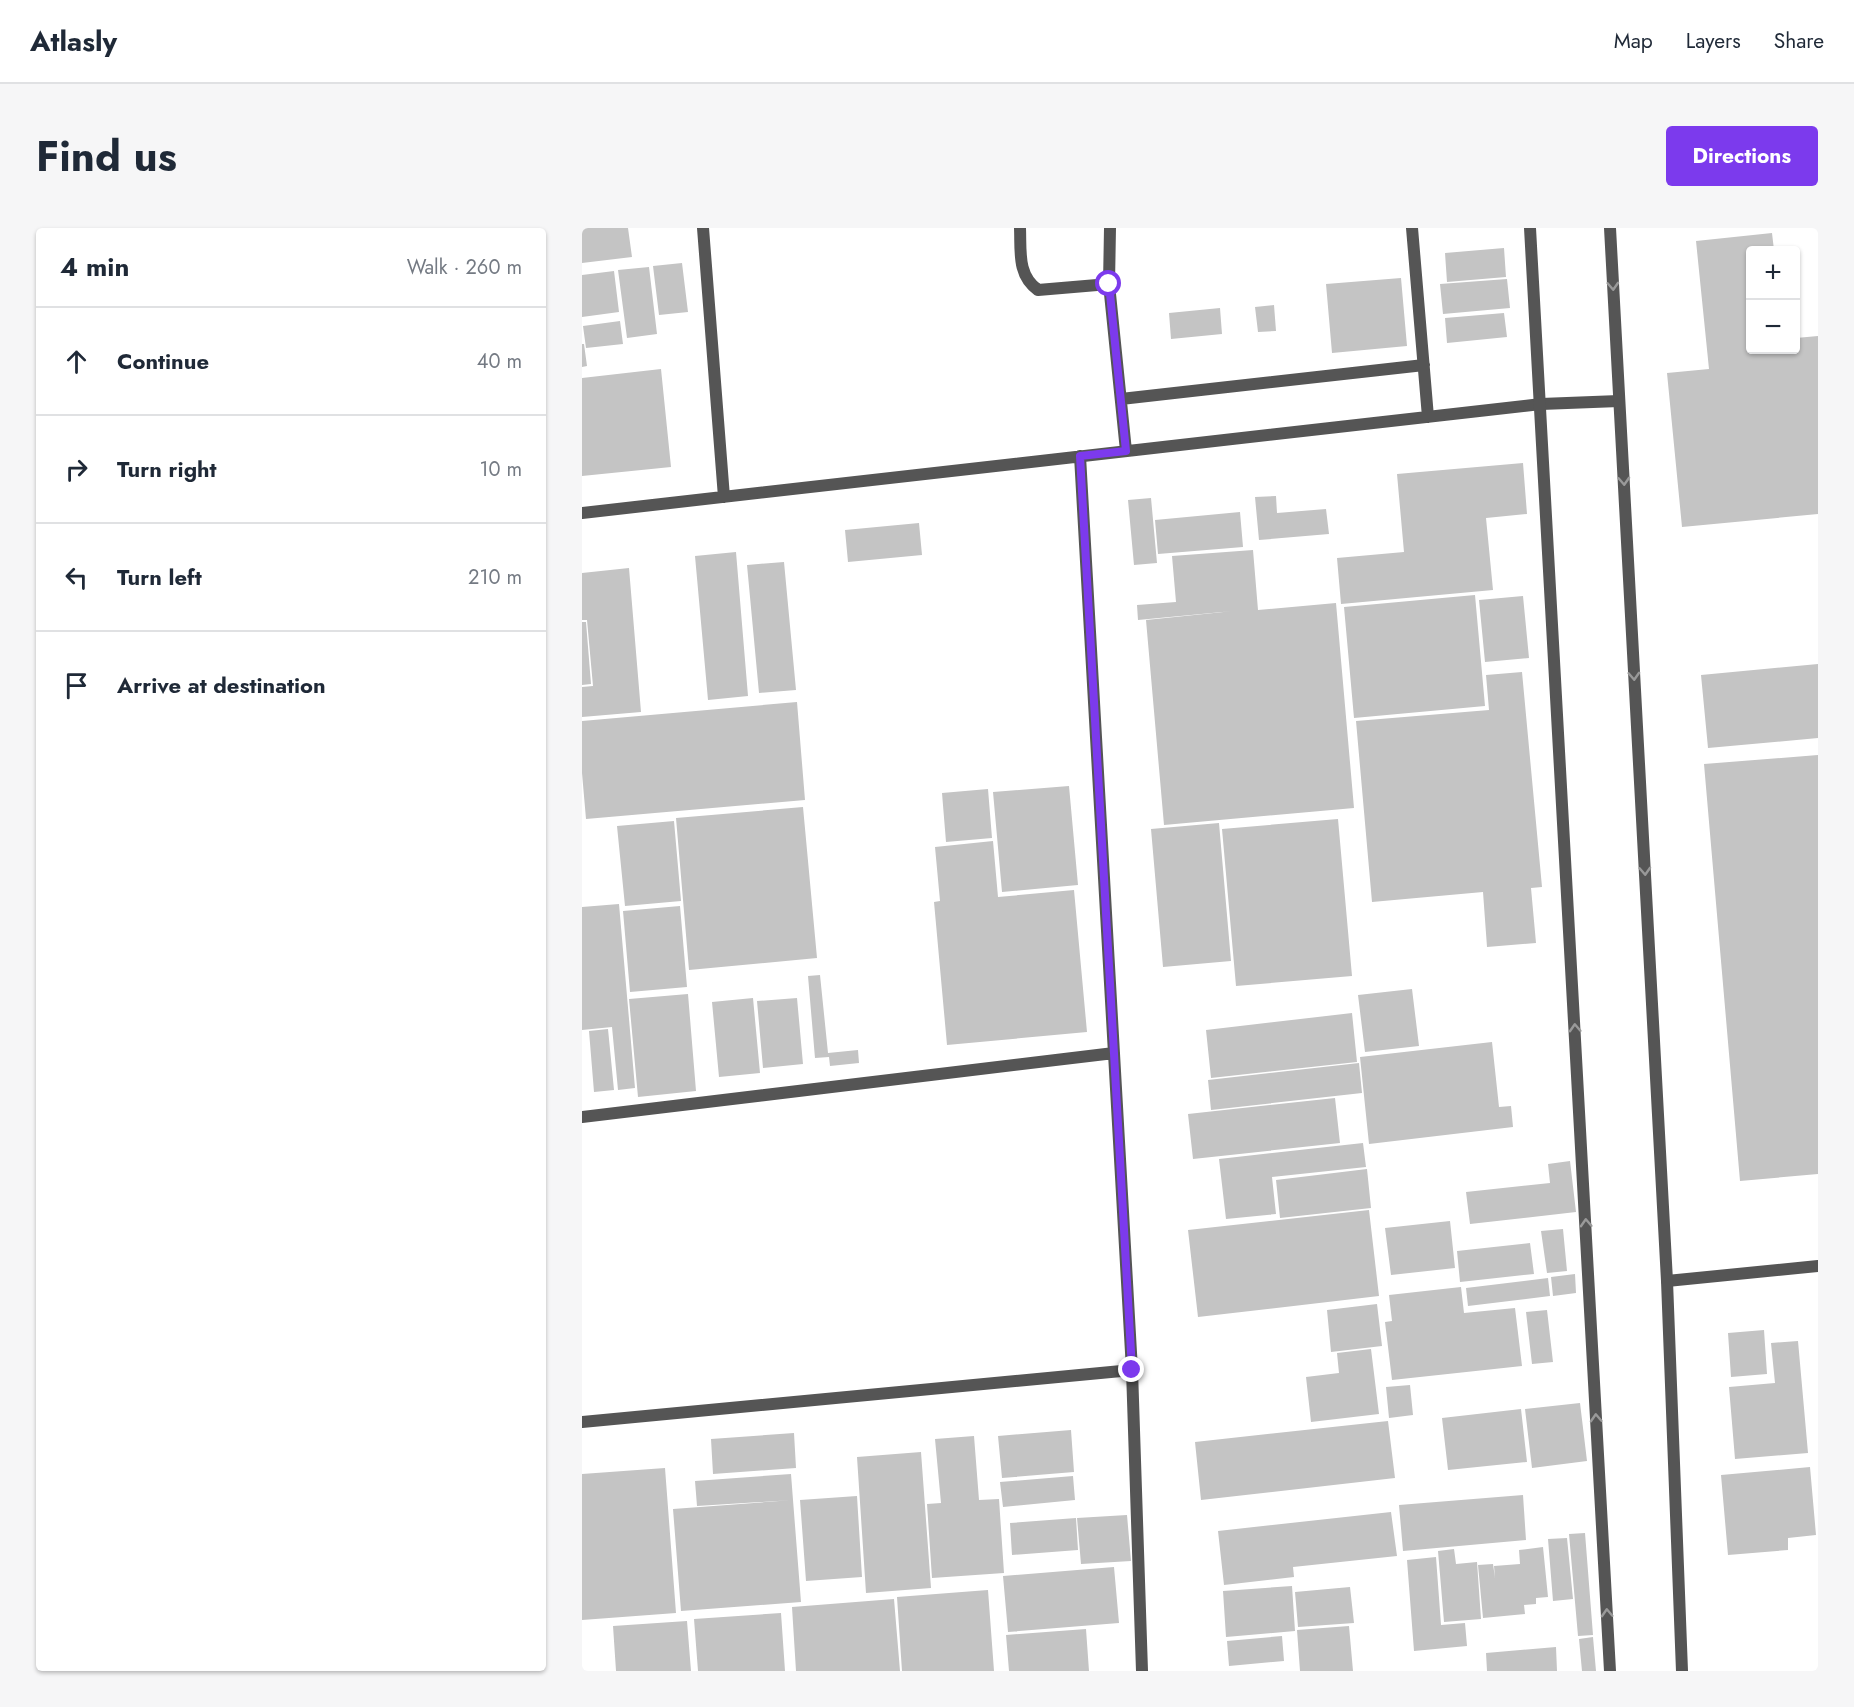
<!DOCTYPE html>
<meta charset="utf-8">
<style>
:root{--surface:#fff;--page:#f6f6f7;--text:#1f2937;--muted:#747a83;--line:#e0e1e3;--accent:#7c3aed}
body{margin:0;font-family:Jost,sans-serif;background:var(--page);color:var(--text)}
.controls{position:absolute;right:18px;top:18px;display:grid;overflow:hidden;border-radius:6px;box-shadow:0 2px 4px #0004}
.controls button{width:54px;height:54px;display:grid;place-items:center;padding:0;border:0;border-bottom:2px solid var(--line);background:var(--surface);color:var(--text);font:30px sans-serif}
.stop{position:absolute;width:18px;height:18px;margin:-14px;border:4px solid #7c3aed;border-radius:50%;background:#fff}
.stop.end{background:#7c3aed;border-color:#fff;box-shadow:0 2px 6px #0008}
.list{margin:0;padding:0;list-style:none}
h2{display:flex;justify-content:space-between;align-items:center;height:78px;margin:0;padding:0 24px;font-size:26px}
h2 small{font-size:20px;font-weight:400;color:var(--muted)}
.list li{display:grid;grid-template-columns:39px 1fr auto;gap:18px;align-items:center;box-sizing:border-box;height:108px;padding:0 24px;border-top:2px solid var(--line)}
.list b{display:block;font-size:22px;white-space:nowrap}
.list em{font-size:20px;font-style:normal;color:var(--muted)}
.icon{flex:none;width:33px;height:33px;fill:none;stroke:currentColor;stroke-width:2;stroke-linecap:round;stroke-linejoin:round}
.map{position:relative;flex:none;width:1236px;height:1443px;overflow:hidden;border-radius:6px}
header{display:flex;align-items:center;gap:36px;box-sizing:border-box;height:84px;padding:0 30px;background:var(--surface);border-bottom:2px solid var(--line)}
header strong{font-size:28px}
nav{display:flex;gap:33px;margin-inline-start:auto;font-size:21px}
.intro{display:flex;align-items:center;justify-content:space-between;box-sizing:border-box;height:144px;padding:0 36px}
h1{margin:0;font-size:42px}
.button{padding:15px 27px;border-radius:6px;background:var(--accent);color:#fff;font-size:21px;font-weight:700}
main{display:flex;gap:36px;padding:0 36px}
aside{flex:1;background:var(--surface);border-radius:6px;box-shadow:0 2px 4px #0004}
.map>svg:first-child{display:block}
.building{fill:#c4c4c4}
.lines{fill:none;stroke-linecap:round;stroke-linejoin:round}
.service{stroke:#555;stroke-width:12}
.tertiary{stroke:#555;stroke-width:12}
.oneway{stroke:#999}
.route{stroke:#7c3aed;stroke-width:8}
</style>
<header>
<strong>Atlasly</strong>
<nav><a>Map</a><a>Layers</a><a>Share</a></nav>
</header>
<div class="intro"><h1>Find us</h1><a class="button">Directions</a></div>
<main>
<aside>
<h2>4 min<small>Walk · 260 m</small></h2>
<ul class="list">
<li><svg class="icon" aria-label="ahead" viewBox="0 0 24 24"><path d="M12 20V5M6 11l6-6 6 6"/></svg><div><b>Continue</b></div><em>40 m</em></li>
<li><svg class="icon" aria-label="right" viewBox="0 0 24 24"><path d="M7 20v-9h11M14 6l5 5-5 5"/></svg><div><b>Turn right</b></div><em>10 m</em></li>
<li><svg class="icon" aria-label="left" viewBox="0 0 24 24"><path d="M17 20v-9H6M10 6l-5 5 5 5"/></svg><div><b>Turn left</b></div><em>210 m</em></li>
<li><svg class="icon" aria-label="arrive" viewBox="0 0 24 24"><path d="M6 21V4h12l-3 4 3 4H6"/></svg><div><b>Arrive at destination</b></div></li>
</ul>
</aside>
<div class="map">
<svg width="1236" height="1443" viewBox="0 0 1236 1443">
<rect width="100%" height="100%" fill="#fff"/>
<path class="building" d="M0,0H46L50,29L0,35Z
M1190,5L1192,22H1168V122H1214V110L1236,108V286L1100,299L1085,145L1127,141L1114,13Z
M922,20L924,49L865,54L863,25Z
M100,35L106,84L77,87L71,38Z
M67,39L75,106L45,110L36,42Z
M32,43L37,84L0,89V47Z
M819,50L825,118L750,125L744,56Z
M925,51L928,80L861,86L858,56Z
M692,77L694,103L676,104L673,79Z
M638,80L640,106L589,111L587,85Z
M922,85L925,109L865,115L863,90Z
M38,93L41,116L4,120L1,98Z
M0,116H2L5,138L0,139Z
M79,141L89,239L0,248V150Z
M941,235L945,286L904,290L911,362L759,376L755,330L822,324L815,246Z
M694,268L695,285L744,281L747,306L677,312L673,269Z
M569,270L575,335L552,337L546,272Z
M658,284L661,319L576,326L573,292Z
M337,295L340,327L266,334L263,302Z
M671,322L676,382L754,375L772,580L582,597L564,392L651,383L556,392L555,377L594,374L590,328Z
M154,324L166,468L126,472L113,328Z
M202,334L214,462L177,465L165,337Z
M47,340L59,484L0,489V459L11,458L5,392H0V345Z
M893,367L903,478L772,490L762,379Z
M941,368L947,430L903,434L897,372Z
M0,394H4L9,456L0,457Z
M1236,436V510L1126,520L1119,447Z
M940,444L960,659L949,660L954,715L905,719L901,664L790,674L774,493L907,482L904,447Z
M215,474L223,572L4,591L0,545V493Z
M1236,527V946L1158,953L1122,536Z
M487,558L496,657L420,664L411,564Z
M406,561L410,610L364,614L360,565Z
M221,579L235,730L107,742L94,590Z
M756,591L770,748L654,758L640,601Z
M92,593L99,673L43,678L35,598Z
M637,595L649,733L581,739L569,601Z
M411,613L416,669L492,662L505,804L365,817L352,674L358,673L353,619Z
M37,676L53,860L36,862L30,799L0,802V679Z
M98,678L105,759L48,764L41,683Z
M238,747L246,825L276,822L277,835L248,838L247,829L233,830L226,748Z
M830,761L837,818L783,824L776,767Z
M106,766L114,863L56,869L47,771Z
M171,770L178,845L137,849L130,774Z
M215,770L221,836L181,840L175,773Z
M770,785L775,834L629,850L624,802Z
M26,801L32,862L12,864L7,803Z
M910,814L917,879L929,878L931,899L787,916L778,829Z
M777,835L780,865L629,882L626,852Z
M753,870L758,915L611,931L606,886Z
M781,915L784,939L690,949L694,986L644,991L637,931Z
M988,933L994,984L888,996L884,964L968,955L966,936Z
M785,941L789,980L698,990L694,952Z
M787,982L797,1068L616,1089L606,1002Z
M868,993L873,1040L809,1047L803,1000Z
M981,1001L985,1043L965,1045L959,1003Z
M948,1015L952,1046L878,1054L875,1023Z
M993,1046L994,1065L971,1068L969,1049Z
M966,1050L968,1068L886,1078L884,1060Z
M879,1059L882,1085L933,1080L940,1138L810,1152L803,1094L810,1093L807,1067Z
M795,1076L800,1118L749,1124L745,1082Z
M965,1082L971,1134L950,1136L944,1084Z
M1182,1102L1185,1146L1149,1149L1146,1105Z
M1216,1113L1226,1225L1153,1231L1147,1159L1193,1155L1189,1115Z
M789,1121L797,1186L729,1194L724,1149L757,1145L755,1125Z
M828,1157L831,1187L807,1190L804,1159Z
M998,1175L1005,1233L950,1240L943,1181Z
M939,1181L945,1234L866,1242L860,1190Z
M806,1193L813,1250L619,1272L613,1214Z
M489,1202L492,1244L420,1250L416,1208Z
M212,1205L214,1240L131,1246L129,1211Z
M392,1208L397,1272L417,1271L422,1345L350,1350L345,1276L359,1275L353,1211Z
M339,1224L349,1360L284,1365L275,1229Z
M1228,1239L1234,1307L1206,1310V1322L1146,1327L1139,1247Z
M83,1240L94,1385L0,1392V1246Z
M209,1246L211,1272L115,1278L113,1253Z
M491,1248L493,1272L421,1279L418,1254Z
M941,1267L944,1312L821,1323L817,1277Z
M275,1268L280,1349L224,1353L218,1272Z
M211,1272L219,1374L99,1383L91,1281Z
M809,1284L815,1328L711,1339L712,1349L642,1357L636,1303Z
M545,1287L549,1333L499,1336L495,1290Z
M494,1290L496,1322L430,1327L428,1295Z
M1003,1305L1011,1407L996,1408L987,1306Z
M985,1310L991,1371L971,1373L966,1311Z
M961,1319L966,1369L954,1370V1376L942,1377L943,1386L901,1390L896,1337L911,1336L913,1350L912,1338L938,1336L937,1322Z
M872,1321L874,1336L895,1334L899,1391L862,1394L856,1323Z
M854,1329L859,1397L883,1395L885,1418L832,1423L825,1332Z
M532,1339L537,1395L426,1404L421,1348Z
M710,1358L713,1403L644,1409L641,1363Z
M768,1359L772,1395L716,1399L713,1364Z
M406,1362L412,1443H320L315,1369Z
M312,1371L318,1443H214L210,1379Z
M199,1385L203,1443H116L112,1391Z
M105,1393L109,1443H34L31,1398Z
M767,1398L771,1443H718L715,1402Z
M504,1401L507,1443H427L424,1407Z
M700,1408L702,1433L647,1438L645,1413Z
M1011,1409L1014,1443H1000L997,1411Z
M974,1419L975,1443H905L904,1425Z"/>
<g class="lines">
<path class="service" d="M121,0L142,269
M438,0C439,23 435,47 456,62L527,56
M528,0L527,56L544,223
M830,0L846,189
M539,171L842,137
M498,228L550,1142L560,1443
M0,285L959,176L1037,173
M0,889L532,825
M1085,1053L1236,1038
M0,1194L550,1142"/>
<path class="tertiary" d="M948,0L1028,1443
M1028,0L1085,1053L1100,1443"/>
</g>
<defs><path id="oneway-chevron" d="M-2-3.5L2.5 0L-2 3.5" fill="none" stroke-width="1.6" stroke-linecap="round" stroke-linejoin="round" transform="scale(1.5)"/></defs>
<g class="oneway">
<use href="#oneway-chevron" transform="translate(1031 58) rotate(87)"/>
<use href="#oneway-chevron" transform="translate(1042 253) rotate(87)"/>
<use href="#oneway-chevron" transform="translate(1052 448) rotate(87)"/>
<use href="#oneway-chevron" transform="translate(1063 643) rotate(87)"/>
<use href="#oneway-chevron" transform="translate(993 800) rotate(-93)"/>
<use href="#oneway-chevron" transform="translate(1004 995) rotate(-93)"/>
<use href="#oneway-chevron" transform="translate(1014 1190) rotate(-93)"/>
<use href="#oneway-chevron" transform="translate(1025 1385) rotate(-93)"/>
</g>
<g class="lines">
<path class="route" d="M527,56L544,223L498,228L550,1142"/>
</g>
</svg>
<div class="controls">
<button>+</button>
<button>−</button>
</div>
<div class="stop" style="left:527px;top:56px"></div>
<div class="stop end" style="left:550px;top:1142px"></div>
</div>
</main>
